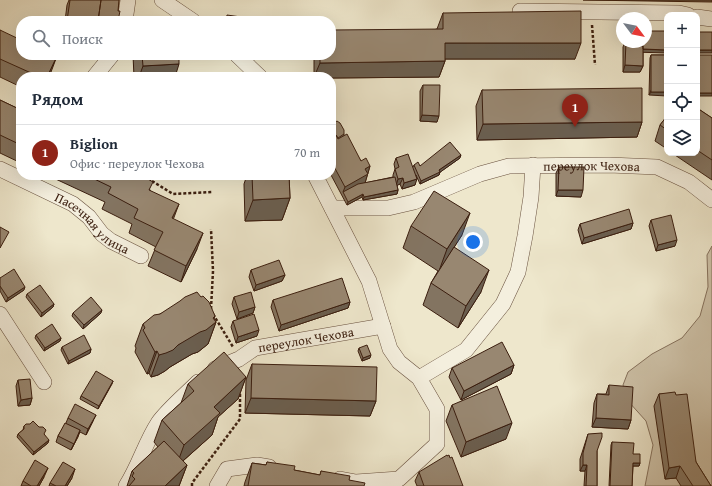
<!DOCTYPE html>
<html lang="ru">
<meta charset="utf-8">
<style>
:root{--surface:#fff;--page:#f2f2f3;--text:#1f2937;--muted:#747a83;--line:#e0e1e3;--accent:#8f2418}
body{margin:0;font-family:"Gentium Book Plus",serif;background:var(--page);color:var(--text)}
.controls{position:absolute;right:12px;top:12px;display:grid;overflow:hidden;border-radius:8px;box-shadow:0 4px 16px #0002}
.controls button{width:36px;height:36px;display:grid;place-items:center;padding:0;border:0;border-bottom:1px solid var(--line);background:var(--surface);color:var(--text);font:20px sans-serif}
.compass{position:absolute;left:616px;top:12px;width:36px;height:36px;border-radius:50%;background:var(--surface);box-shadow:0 4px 16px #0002;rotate:122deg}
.you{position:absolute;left:473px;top:242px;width:14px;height:14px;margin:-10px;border:3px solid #fff;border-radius:50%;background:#1a73e8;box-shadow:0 0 0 6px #1a73e833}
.badge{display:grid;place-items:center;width:26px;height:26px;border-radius:50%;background:var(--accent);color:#fff;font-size:13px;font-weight:700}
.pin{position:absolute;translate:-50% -33px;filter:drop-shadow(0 1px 2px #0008)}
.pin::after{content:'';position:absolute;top:21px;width:14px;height:12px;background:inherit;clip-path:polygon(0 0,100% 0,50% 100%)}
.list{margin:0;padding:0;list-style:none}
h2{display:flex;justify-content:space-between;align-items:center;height:52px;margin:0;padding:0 16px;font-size:17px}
h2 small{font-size:13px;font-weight:400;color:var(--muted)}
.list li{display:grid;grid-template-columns:26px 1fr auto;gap:12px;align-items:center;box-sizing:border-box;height:56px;padding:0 16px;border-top:1px solid var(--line)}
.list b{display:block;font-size:15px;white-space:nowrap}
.list p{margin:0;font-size:13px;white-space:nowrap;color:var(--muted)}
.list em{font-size:13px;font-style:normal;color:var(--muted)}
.icon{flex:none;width:22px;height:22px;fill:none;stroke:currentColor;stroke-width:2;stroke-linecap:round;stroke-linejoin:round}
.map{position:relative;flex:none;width:712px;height:486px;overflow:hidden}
.search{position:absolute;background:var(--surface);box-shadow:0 4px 16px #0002;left:16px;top:16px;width:320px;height:44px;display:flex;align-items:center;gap:10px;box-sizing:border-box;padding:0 14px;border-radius:16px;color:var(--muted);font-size:15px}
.panel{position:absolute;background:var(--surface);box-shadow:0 4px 16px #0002;left:16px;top:72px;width:320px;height:108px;border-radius:16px}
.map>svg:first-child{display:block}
.green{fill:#d0c5ac;stroke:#86725e}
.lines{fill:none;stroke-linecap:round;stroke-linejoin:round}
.minor-casing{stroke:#68503e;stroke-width:16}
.path{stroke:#3b1e0f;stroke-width:2.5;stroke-dasharray:3 2;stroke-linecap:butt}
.minor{stroke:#f4efde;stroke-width:15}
.wall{fill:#837461;stroke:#3b1e0f}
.shaded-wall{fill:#6a5e4f;stroke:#3b1e0f}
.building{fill:#988771;stroke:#3b1e0f}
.labels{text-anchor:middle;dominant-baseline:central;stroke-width:4;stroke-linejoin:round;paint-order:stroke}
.street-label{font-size:13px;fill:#3b1e0f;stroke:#f4efde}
</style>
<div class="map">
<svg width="712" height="486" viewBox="0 0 712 486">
<rect width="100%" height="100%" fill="#eee7cc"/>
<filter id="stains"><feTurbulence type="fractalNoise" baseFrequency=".005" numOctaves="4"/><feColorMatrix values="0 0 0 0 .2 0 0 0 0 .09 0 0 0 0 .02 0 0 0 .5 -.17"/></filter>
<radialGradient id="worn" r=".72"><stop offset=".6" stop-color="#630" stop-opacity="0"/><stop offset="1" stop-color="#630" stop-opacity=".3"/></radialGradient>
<path class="green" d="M712,246V486H645L653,445L646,421L628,401L623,385L628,372L652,354L682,338L700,316L708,287L707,255Z"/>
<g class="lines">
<g class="minor-casing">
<g id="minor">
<path d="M162,0L193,21"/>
<path d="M520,11L679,13L688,15"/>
<path d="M697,17L712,19"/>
<path d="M125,21L128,0"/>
<path d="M237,55L260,77"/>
<path d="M94,77L112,55"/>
<path id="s1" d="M0,169L73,204L89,217L102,234L111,241L141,256"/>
<path d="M315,175L369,281L390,349L399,362L419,378L437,409V444L399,479L356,482L340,479"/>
<path id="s2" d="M332,208H388L414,202L480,174L509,166L609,165L657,167L689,182L712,200"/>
<path d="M0,314L44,382"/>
<path id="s3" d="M215,369L239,359L255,348L383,326"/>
<path d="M419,378L466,350L503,304L518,272L525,236L531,197L533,165"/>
<path d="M126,486C139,466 145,443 158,423C167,410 186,394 198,382"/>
<path d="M217,486L227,469L257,465L269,467"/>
</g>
</g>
<path class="path" d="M592,25L595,65
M152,181L173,194L212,192
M211,309L213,271L211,229
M213,314L233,347
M192,486V483L240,419V393"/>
<use href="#minor" class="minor"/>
</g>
<path class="wall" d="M69,0H119L118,11V21H65L67,5Z
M443,13L575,59H445V61L439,77L331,78V77H314V55H331L437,29Z
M0,30L51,72L49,77H21V87L0,77Z
M625,42H646L643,52V66L640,72H623V47Z
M133,55H179L175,77H134Z
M651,55H667L649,95L650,58Z
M423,85L437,122L420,121V91Z
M482,90L642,122L637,137L477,140L476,106Z
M0,100L21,110V163L0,153Z
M697,108L712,118V180L672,153H697Z
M667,116V149L655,141L660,125Z
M331,125L344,134V136L361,161L370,166L365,183L393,177V175L395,169L394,164L396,158L413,167L414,165L420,166L460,158L440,172L439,175L420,184L416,175L415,185L402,189L400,184L397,185L398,190L397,194L363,200L362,197L347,205L331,175Z
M559,167L581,197L556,196V173Z
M47,175H141L150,190L197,249L181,282L148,266L156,247L129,233L132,224L102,209L105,202Z
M247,175H289L290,198L282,220L245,221L244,184Z
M651,220L675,246L656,251L649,226Z
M633,223L631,229L582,244L578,230L580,224Z
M411,226L462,235L454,247L481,292L458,328L423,305L431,283L438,271L403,248Z
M251,270L285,275L282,281L254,291L249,277Z
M0,278L24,290L6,302L0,291Z
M27,294L54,304L53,307L41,317L26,297Z
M201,297L215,316L214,319L216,322L208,344L198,352L192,354L170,367L165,371L158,375L151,377L149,373L147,374L135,352L136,348L135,346L143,324L160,314Z
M234,297L255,307L253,313L237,319L232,304Z
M273,300L350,302L348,308L279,331L271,307Z
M73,313H101L83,329L72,316Z
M233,321L257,336L236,343L231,327Z
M36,335L61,338L60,341L44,351L35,338Z
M62,347L91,349L90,353L68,364L61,350Z
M359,348L370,358L362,361L358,351Z
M252,364L376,401L370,416L245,413L246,380Z
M514,365L511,374L461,400L449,377L452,368Z
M246,377L238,399L218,417L212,435L183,461L187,465L179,486H127L132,471L158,447L154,442L162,420L181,403L188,384Z
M18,380L32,398L30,405L18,406L16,386Z
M113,381L98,409L80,399L81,396Z
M609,385L631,420L628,429L592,427L594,403L597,394H606Z
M659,394L676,395L696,462L711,486H681L676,478L665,479L654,406Z
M452,405L506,439L461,457L446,421Z
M68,418L93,421L86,435L80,432L71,450L56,442L58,436L66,423Z
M24,426L44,434L48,443L33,455L17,437L18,434L23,430Z
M588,434L597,451V486H584L585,471H580V459Z
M612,442L633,454L640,463L639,466H633L632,486H609L611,445Z
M267,462L294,470L320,475L321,471L349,480L364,486H244L245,482L252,463L266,465Z
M419,472L463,486H417L415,481Z
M44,477L39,486H21L23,481Z
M72,478L67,486H49L50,483Z"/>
<path class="shaded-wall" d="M583,0H712V2Z
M445,43H581L575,59H439Z
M633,49L667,50V53L632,52Z
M697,50H712V53H697Z
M57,56L51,72L49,77H47Z
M445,61L439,77L331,78V77H314L320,63Z
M179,64L175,77H139L143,66Z
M625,65L643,66L640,72H623Z
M651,92H667V96L649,95Z
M697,93H712V96H697Z
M422,115L439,116L437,122L420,121Z
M642,122L637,137L477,140L483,124Z
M461,155L460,158L439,173L440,172L439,175L420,184L421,181L439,170Z
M370,166L365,183L343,192L345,187L365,169Z
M403,178L400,184L396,186L398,179Z
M417,179L415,185L402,189L404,183Z
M398,190L397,194L363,200L364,197Z
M558,190H583L581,197L556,196Z
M363,194L362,197L347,205L348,202Z
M290,198L282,220L245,221L253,200Z
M179,204L173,220L172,218Z
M470,213L462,235L439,271L447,249Z
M633,223L631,229L582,244L584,238Z
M203,233L197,249L181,282L186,266Z
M677,240L675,246L656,251L658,245Z
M489,270L481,292L458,328L466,306Z
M285,275L282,281L254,291L256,285Z
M25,287L24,290L6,302L8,298Z
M350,302L348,308L279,331L281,325Z
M54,304L53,307L41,317L42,313Z
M255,307L253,313L237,319L239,312Z
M102,310L101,313L83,329L84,325Z
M215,316L211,326L216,322L208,344L198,352L192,354L170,367L165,371L158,375L151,377L159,355L178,345Z
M259,330L257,336L236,343L238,337Z
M61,338L60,341L44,351L45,348Z
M91,349L90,353L68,364L69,361Z
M157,351L149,373L147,374L155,352Z
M371,355L370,358L362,361L363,358Z
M514,365L511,374L461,400L464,391Z
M246,377L238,399L218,417L212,435L176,467L184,445L214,407Z
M113,381L112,384L98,409L99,406Z
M32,398L30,405L18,406L21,400Z
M251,398L376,401L370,416L245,413Z
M96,415L86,435L88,429Z
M596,418L631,420L628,429L592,427Z
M512,423L506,439L461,457L466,442Z
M80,430L78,437L71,450L74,444Z
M49,440L48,443L33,455L34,452Z
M633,463H640L639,466H632Z
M187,465L179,486H165Z
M583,465H587L585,471H580Z
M680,466L676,478L665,479L669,468Z
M48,468L44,477L39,486H37Z
M75,469L72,478L67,486H65Z"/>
<path class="building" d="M70,0H101L98,21H67Z
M101,0H119L118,11H120L118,21H98Z
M581,11V43H445V61L320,63V55H331V30L443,29V13Z
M227,15L269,21H226Z
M0,30L21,40V55H55L57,56L47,77H40L0,59Z
M646,31H667V50L643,49V46H635V42H646Z
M697,32H712V50H697Z
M626,42H635V46H643V66L625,65Z
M142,55H179V64L143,66Z
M651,55H667V92H651Z
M697,55H712V93H697Z
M423,85H440L439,116L422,115Z
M642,88V122L483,124L482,90Z
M0,100L21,110V145L0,135Z
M697,108L712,118V160L697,150Z
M667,116V130L660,125Z
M337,121L340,123L344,130V134L338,138L336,135L331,137V125Z
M347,134L361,161L366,158L370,166L365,169L368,174L345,187L331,161V137L336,135L338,139Z
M450,142L461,155L439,170L440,172L421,181L414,165L418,162L420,166Z
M408,154L417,179L404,183L403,178L398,179L395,169L399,167L396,158Z
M559,167H584L583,190H558Z
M86,175H141L153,182L149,190L179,204L172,218L203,233L186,266L154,250L163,232L134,218L138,209L108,193L111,187Z
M252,175H289L290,198L253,200Z
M395,177L398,190L364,197L363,194L348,202L343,192L358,184Z
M434,191L470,213L447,249L411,226Z
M629,209L633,223L584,238L580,224Z
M671,215L677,240L658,245L651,220Z
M0,227L9,232L0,248Z
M454,247L489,270L466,306L431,283Z
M279,260L285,275L256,285L251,270Z
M14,269L25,287L8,298L0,286V278Z
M342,278L350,302L281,325L273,300Z
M40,285L54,304L42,313L27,294Z
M197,292L201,297L203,296L209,302L215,316L213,318L216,322L206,330L200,332L178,345L173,350L166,353L159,355L157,351L155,352L143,330L145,328L143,324L154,315L160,314L180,301L185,297Z
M251,292L255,307L239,312L234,297Z
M91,297L102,310L84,325L73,313Z
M254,314L259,330L238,337L233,321Z
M52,324L61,338L45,348L36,335Z
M84,335L91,349L69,361L62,347Z
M502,342L514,365L464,391L452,368Z
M367,345L371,355L363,358L359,348Z
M224,352L246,377L214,407L220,413L184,445L162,420L194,391L188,384Z
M252,364L377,367L376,401L251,398Z
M96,371L113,381L99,406L81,396Z
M30,379L32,398L21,400L18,380Z
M609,385L633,387L631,420L596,418L597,394L609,395Z
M497,386L512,423L466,442L452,405Z
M675,392L676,395L687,394L696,462L711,486H693L680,466L669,468L659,394Z
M75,404L96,415L88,429L68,418Z
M33,421L39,427H43L46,430L44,434L49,440L34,452L18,434L24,429V426L26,424H30Z
M65,423L80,430L74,444L58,436Z
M602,433V437L597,451V486H586L587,465H583V453L588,434Z
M164,441L187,465L165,486H129L135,479L132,476L134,473L132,471Z
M612,442L634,443L633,454H640V463H633L632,486H610Z
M447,455V456L449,455L450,458L452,457L463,486H424L419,472Z
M35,460L48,468L37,486H31L23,481Z
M63,462L75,469L65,486H56L50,483Z
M267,462L295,466L294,470L320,475L321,471L350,476L349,480L365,483L364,486H248L252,463L266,465Z"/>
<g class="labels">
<g class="street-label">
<text stroke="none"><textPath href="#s2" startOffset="267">переулок Чехова</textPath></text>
<text stroke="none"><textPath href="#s1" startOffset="108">Пасечная улица</textPath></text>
<text stroke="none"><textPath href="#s3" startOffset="97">переулок Чехова</textPath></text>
</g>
</g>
<rect width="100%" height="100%" filter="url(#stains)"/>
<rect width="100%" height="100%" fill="url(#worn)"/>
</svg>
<div class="controls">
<button>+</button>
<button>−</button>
<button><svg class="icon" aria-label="locate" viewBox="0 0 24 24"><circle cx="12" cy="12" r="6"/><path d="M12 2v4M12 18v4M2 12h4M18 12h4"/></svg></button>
<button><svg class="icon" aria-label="layers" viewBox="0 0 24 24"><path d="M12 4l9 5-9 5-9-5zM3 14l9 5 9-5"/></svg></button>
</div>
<svg class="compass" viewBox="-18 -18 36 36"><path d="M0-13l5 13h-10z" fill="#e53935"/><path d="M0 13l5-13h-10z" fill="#747a83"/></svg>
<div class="you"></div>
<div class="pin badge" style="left:575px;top:127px">1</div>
<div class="search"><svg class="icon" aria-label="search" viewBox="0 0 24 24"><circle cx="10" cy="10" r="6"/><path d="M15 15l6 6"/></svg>Поиск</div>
<section class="panel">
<h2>Рядом<small></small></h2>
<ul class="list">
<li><span class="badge">1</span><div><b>Biglion</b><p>Офис · переулок Чехова</p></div><em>70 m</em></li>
</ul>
</section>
</div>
